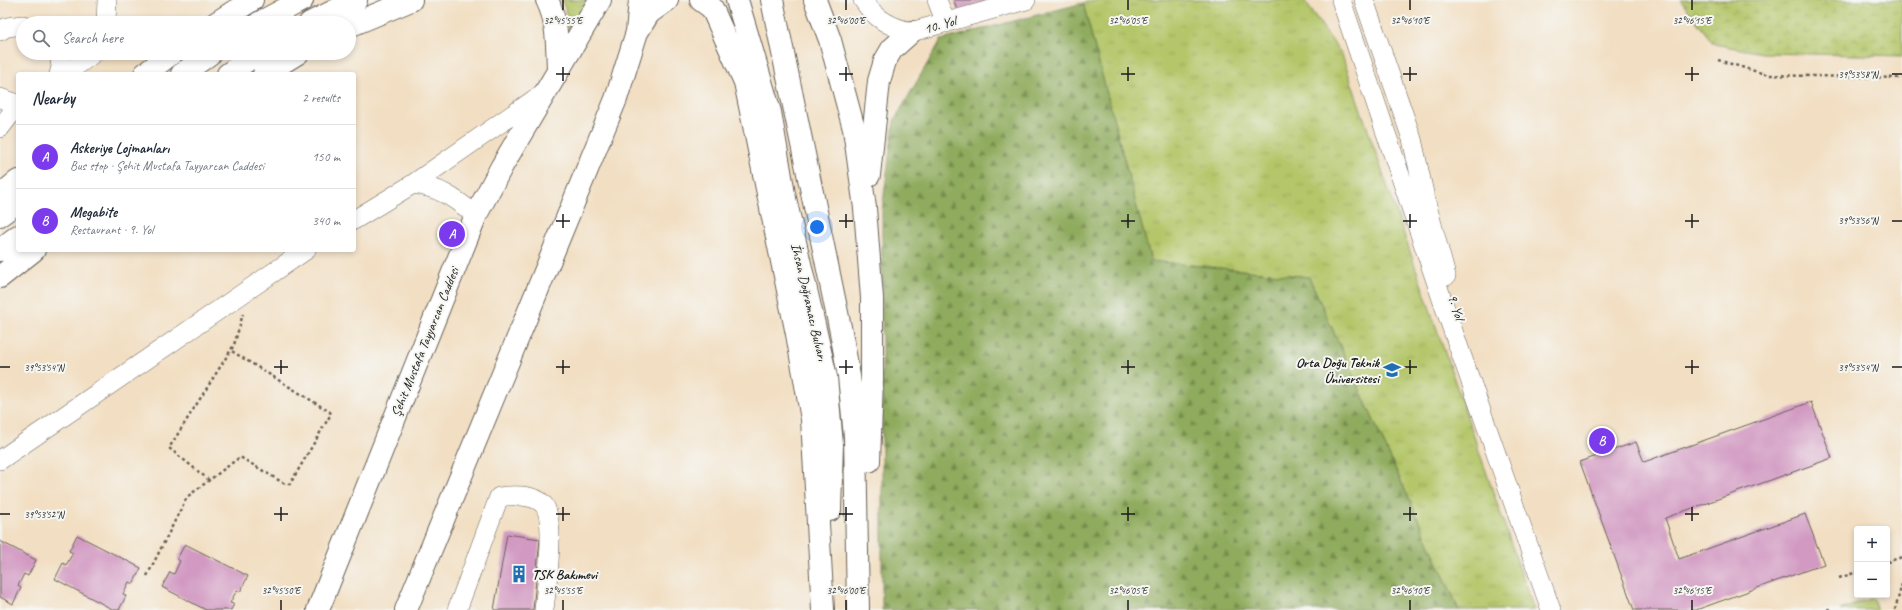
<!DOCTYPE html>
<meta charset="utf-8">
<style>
:root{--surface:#fff;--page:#f6f6f7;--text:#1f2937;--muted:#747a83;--line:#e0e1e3;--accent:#7c3aed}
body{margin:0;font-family:Caveat,sans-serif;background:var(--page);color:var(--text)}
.controls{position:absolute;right:12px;bottom:12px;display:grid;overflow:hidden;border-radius:4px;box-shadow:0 2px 6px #0003}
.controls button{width:36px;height:36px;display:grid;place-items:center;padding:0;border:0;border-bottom:1px solid var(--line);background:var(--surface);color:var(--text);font:20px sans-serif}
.you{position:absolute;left:817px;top:227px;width:14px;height:14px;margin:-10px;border:3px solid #fff;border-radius:50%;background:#1a73e8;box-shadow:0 0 0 6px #1a73e833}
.badge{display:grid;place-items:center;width:26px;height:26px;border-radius:50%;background:var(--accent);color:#fff;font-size:13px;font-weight:700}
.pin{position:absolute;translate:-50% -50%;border:2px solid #fff;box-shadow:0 1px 4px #0006}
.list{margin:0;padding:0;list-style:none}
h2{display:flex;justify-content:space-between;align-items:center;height:52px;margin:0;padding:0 16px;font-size:17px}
h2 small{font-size:13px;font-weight:400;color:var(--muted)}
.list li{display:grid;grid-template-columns:26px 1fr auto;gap:12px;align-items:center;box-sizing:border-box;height:64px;padding:0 16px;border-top:1px solid var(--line)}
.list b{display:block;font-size:15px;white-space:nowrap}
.list p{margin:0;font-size:13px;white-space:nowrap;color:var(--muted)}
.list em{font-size:13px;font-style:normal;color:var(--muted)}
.icon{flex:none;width:22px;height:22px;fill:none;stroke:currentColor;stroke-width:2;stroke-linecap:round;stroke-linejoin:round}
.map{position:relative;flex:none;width:1902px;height:610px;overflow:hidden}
.search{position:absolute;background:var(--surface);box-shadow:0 2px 6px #0003;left:16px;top:16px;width:340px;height:44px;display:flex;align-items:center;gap:10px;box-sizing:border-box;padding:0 14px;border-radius:22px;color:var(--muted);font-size:15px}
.panel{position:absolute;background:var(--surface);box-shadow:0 2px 6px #0003;left:16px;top:72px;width:340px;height:180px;border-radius:4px}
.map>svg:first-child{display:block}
.grass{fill:url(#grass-tufts);stroke:#687142}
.forest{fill:url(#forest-firs);stroke:#56643c}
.wetland{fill:url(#wetland-marsh);stroke:#687142}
.building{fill:#d299c2}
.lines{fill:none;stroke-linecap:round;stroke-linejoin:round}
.minor-casing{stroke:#676056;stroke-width:20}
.major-casing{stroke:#676056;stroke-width:24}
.path{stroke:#676056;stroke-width:2.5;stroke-dasharray:3 3;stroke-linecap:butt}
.minor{stroke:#fff;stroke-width:19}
.major{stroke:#fff;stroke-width:22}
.ticks{fill:none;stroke:#1c1c1c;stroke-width:1.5}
.labels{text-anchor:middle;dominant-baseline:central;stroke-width:4;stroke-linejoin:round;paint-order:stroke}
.street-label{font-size:14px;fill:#1c1c1c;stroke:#f6f6f2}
.poi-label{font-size:14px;font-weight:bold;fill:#1c1c1c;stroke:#f6f6f2;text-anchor:end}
.ticks-label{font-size:10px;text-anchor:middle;fill:#1c1c1c;stroke:#f6f6f2;stroke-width:4;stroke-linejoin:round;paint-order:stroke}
</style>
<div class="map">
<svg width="1902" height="610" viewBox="0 0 1902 610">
<defs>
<pattern id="grass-tufts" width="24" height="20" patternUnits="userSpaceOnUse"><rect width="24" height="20" fill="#b4c669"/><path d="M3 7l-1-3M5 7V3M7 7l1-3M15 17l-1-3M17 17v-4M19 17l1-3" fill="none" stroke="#9aaa5a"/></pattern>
<pattern id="forest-firs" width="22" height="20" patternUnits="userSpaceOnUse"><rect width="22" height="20" fill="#8fab5d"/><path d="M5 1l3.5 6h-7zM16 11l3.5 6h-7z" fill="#748a4c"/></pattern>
<pattern id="wetland-marsh" width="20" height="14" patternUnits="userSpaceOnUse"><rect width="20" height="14" fill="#b4c669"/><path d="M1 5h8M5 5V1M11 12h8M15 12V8" fill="none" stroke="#9aaa5a"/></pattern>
</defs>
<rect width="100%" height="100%" fill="#f6f6f2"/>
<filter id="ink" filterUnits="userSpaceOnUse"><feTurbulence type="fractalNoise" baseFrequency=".025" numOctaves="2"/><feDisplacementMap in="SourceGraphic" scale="8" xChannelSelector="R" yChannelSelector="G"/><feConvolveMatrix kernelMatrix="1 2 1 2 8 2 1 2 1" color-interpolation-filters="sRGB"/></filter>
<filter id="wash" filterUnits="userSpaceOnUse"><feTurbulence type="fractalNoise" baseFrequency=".012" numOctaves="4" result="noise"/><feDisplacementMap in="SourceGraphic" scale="16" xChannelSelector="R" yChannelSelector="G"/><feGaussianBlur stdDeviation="0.9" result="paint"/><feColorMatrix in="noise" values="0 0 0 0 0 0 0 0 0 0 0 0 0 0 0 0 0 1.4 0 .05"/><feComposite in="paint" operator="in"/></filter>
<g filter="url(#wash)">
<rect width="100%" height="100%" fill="#f2dfc3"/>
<path class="grass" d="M561,0H587L569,29L565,8Z
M1095,0H1304L1342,55L1534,610H1459L1309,277L1151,261L1083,3Z
M1873,598L1877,610H1840Z"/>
<path class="forest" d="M1083,3L1151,261L1309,277L1459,610H882V210L894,121L941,40Z"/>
<path class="wetland" d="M1680,0H1902V56L1762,53L1714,44Z"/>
<g id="blocks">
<path class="building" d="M954,0H993L957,11Z
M1811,402L1832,458L1665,518L1679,559L1805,514L1824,564L1696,610H1634L1580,462L1636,442L1644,462Z
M507,534L540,539L533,610H494Z
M77,535L141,568L133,584L129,582L123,594L126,596L119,610H114L55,579L63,563L66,565L73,553L69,551Z
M0,541L36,560L28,576L24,574L18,586L21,588L13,604L0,597Z
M185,544L248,576L240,592L237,590L230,603L234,604L231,610H206L162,587L170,572L174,574L180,561L177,559Z"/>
</g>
</g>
<g filter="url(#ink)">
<use href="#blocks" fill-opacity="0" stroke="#676056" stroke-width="1"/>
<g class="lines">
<g class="minor-casing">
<path id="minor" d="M863,0C875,19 890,27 911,32L1026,0
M937,0L946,23
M1341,0L1445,308L1551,610
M1364,0L1412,139L1426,202L1446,276
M106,23L107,0
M0,31L7,27L23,25
M59,53L61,67L59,74
M59,74L72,69L94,53
M0,98L18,104
M0,128L18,105
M413,184C440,187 455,199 476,215
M354,220L413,184L545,92
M0,460L306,250
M457,610L499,497C511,495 533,494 543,504C557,519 546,589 544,610"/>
</g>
<g class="major-casing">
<path id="major" d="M547,0C558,22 557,46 558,69
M701,0L712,8L745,82L797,334L812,419L823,610
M737,0L770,112L784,194L826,377L832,445L830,510
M772,0L841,332L849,376L855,437L858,610
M815,0L830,40L854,129L865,208L872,298V379L869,461
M216,23L252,0
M259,23L302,0
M310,23L356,0
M349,26L411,0
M637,32L649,13L667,0
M145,74L172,53
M182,74L211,53
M228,74L258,53
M264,74L298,53
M869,175L879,81L885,61L892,49L911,32
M0,196L18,181
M0,215L18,202
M0,250L18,236
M0,277L34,250
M318,610L476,215L502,166L600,0
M406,610L616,99L637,32L640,0"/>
</g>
<path class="path" d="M1718,60L1768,75L1902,78
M209,480L169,448L234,345L243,314
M1887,562L1902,557
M147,576L187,497L240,457L285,484H290L331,414L330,412L230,350
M1839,578L1857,572
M1828,608L1829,610
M1895,610L1902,584"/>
<use href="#minor" class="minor"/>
<use href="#major" class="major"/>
</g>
</g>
<path class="ticks" d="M563,0V10M846,0V10M1128,0V10M1410,0V10M1692,0V10M563,67V81M846,67V81M1128,67V81M1410,67V81M1692,67V81M556,74H570M839,74H853M1121,74H1135M1403,74H1417M1685,74H1699M1892,74H1902M563,214V228M846,214V228M1128,214V228M1410,214V228M1692,214V228M556,221H570M839,221H853M1121,221H1135M1403,221H1417M1685,221H1699M1892,221H1902M281,360V374M563,360V374M846,360V374M1128,360V374M1410,360V374M1692,360V374M0,367H10M274,367H288M556,367H570M839,367H853M1121,367H1135M1403,367H1417M1685,367H1699M1892,367H1902M281,507V521M563,507V521M846,507V521M1128,507V521M1410,507V521M1692,507V521M0,514H10M274,514H288M556,514H570M839,514H853M1121,514H1135M1403,514H1417M1685,514H1699M281,600V610M563,600V610M846,600V610M1128,600V610M1410,600V610M1692,600V610"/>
<defs>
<g id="university-bare" transform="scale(1.38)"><path d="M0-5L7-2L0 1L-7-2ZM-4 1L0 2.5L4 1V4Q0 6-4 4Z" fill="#1f6fb2" stroke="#f6f6f2" stroke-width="2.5" paint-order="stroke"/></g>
<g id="building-bare" transform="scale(1.38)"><path d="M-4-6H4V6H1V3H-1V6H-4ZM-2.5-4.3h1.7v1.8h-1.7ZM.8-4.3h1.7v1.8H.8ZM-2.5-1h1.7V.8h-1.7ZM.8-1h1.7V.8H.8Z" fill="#1f6fb2" stroke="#f6f6f2" stroke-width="2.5" paint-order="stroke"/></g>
</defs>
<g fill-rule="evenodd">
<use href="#university-bare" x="1392" y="370"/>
<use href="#building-bare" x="519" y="574"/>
</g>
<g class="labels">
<g class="street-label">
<text transform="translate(940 25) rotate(-16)">10. Yol</text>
<text transform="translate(809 302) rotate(77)">İhsan Doğramacı Bulvarı</text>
<text transform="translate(1456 307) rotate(72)">9. Yol</text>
<text transform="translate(425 342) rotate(-68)">Şehit Mustafa Tayyarcan Caddesi</text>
</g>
<g class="poi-label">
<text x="1379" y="362">Orta Doğu Teknik<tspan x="1379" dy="16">Üniversitesi</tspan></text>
<text x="532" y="574" text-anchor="start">TSK Bakımevi</text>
</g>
</g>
<g class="ticks-label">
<text x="563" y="24">32°45'55"E</text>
<text x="846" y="24">32°46'00"E</text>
<text x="1128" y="24">32°46'05"E</text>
<text x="1410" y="24">32°46'10"E</text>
<text x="1692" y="24">32°46'15"E</text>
<text x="1858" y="78">39°53'58"N</text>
<text x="1858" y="224">39°53'56"N</text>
<text x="44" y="371">39°53'54"N</text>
<text x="1858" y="371">39°53'54"N</text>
<text x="44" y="518">39°53'52"N</text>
<text x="281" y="594">32°45'50"E</text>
<text x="563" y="594">32°45'55"E</text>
<text x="846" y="594">32°46'00"E</text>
<text x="1128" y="594">32°46'05"E</text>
<text x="1410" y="594">32°46'10"E</text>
<text x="1692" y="594">32°46'15"E</text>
</g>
</svg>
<div class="controls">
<button>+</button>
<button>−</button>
</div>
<div class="you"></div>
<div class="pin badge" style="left:452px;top:234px">A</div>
<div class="pin badge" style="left:1602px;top:441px">B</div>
<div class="search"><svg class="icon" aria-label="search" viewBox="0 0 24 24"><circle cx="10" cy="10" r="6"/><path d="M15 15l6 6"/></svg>Search here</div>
<section class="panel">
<h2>Nearby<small>2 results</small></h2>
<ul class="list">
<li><span class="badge">A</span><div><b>Askeriye Lojmanları</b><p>Bus stop · Şehit Mustafa Tayyarcan Caddesi</p></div><em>150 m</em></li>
<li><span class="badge">B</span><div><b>Megabite</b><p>Restaurant · 9. Yol</p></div><em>340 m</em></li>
</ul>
</section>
</div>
